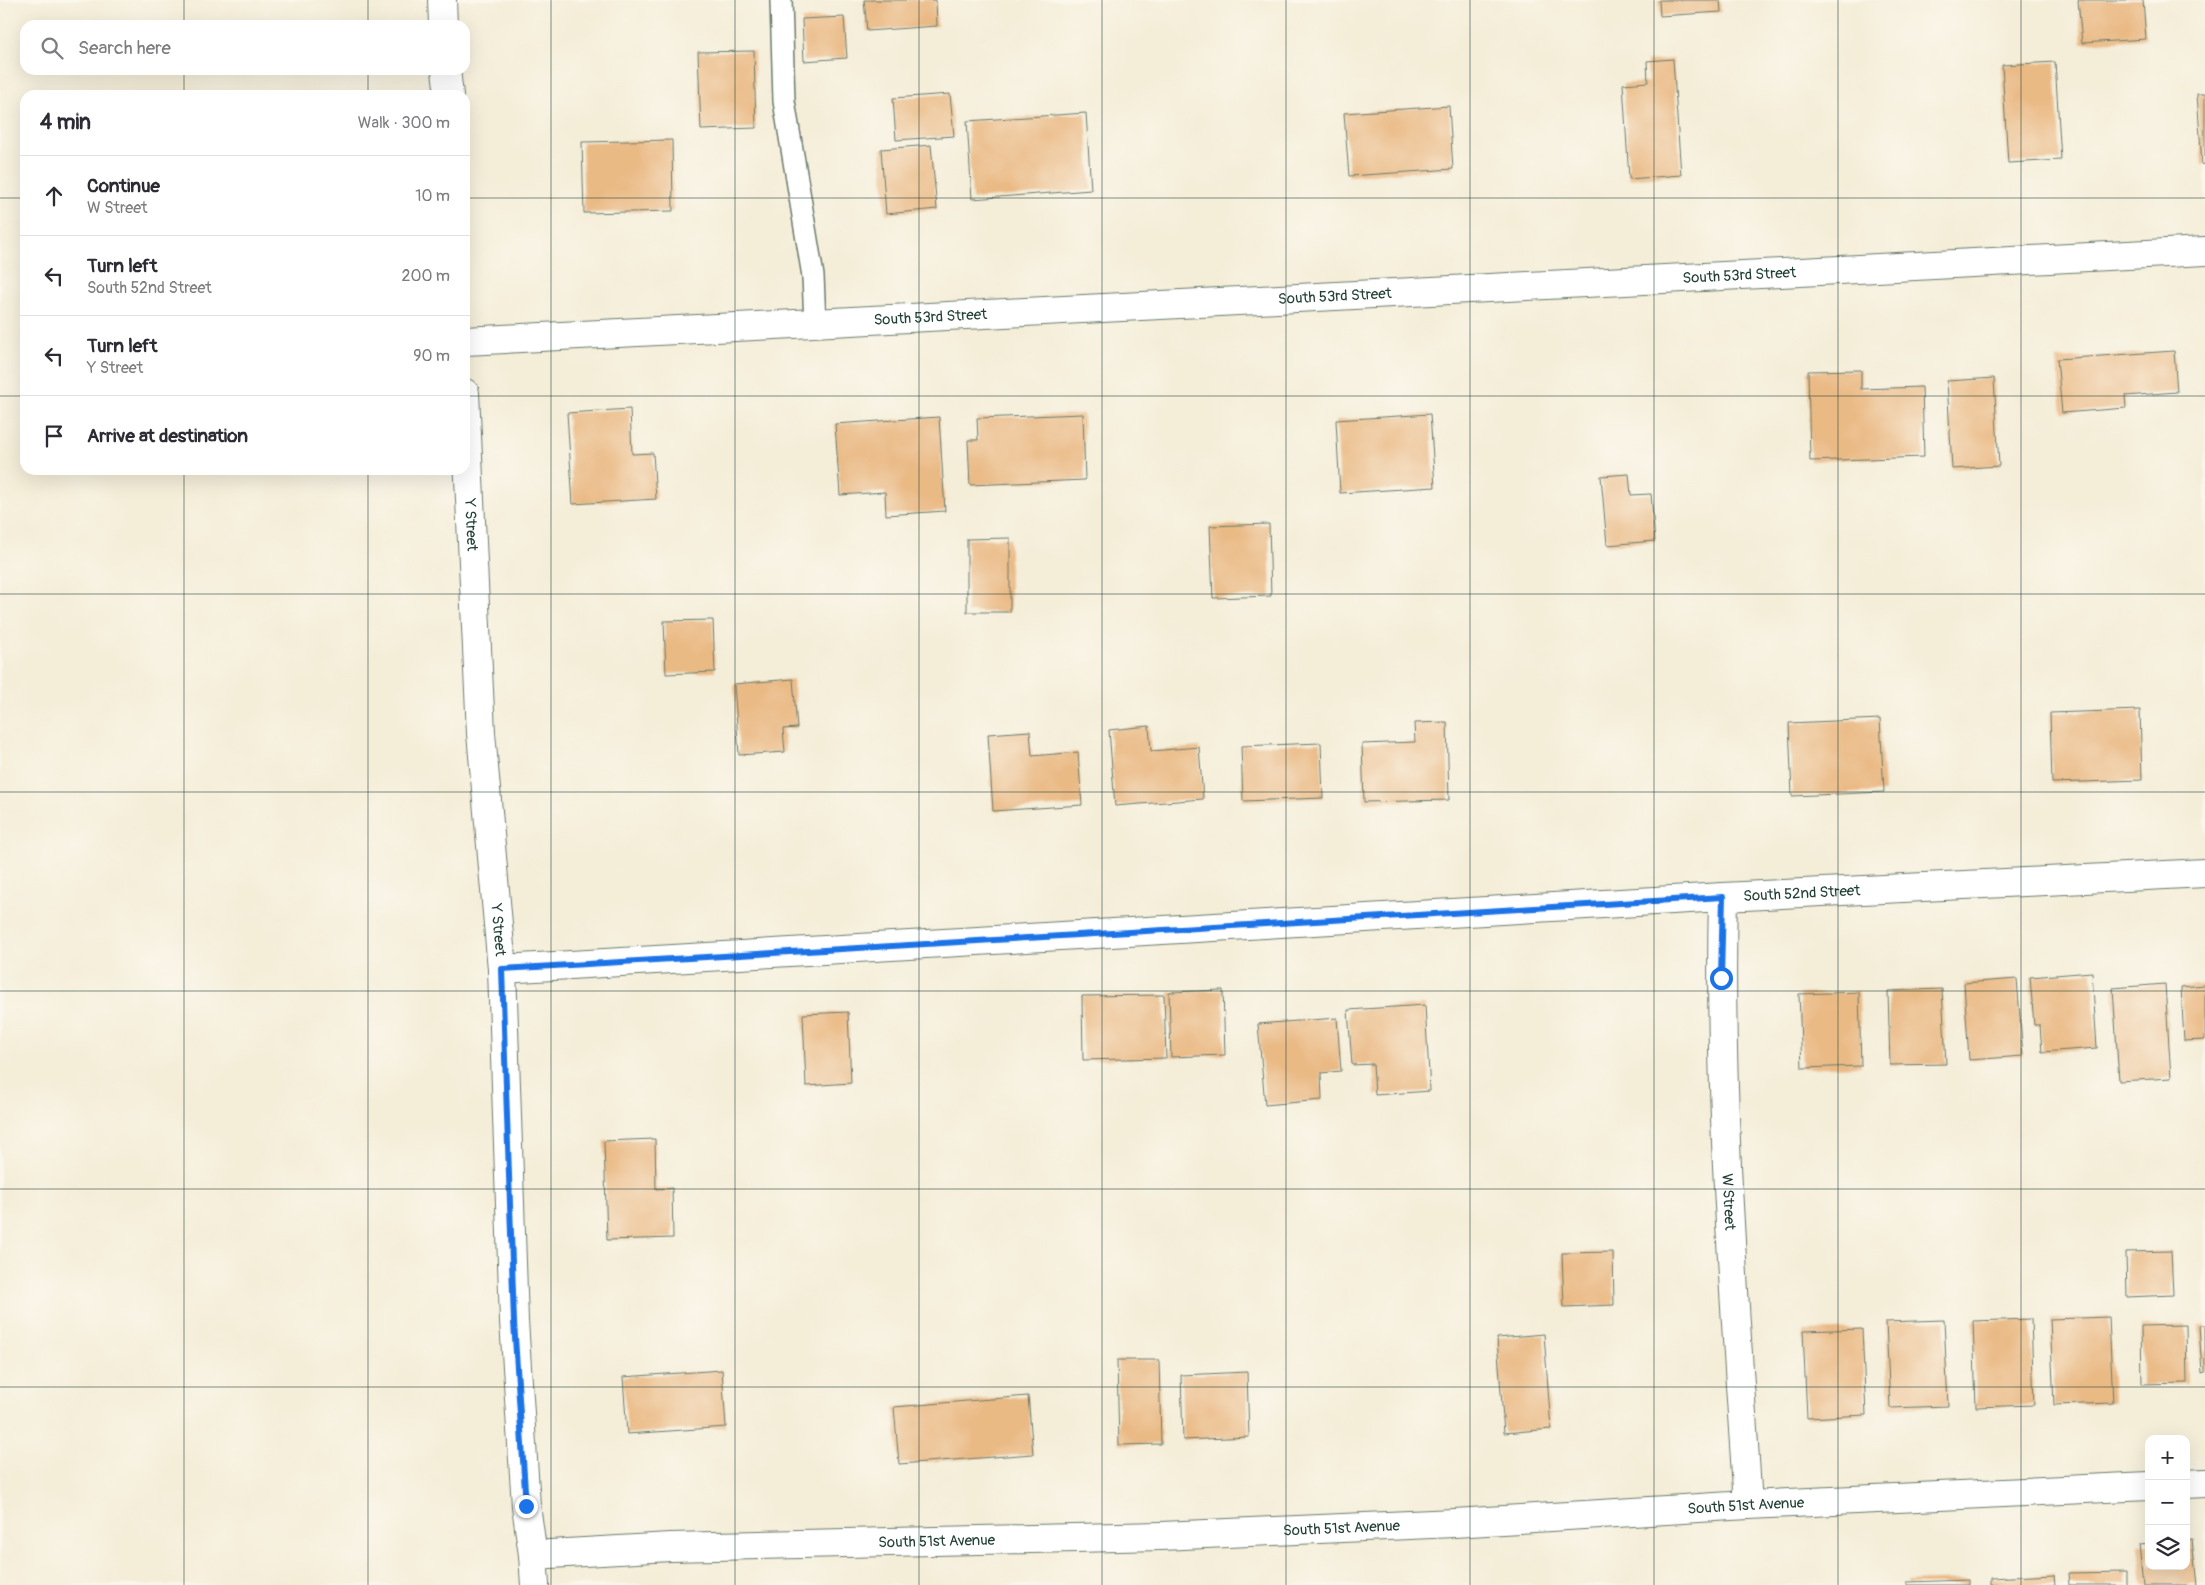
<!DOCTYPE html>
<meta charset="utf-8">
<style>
:root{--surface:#fff;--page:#f7f7f7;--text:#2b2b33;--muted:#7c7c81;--line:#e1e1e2}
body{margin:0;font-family:Pangolin,sans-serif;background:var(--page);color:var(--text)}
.controls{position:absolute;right:15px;bottom:15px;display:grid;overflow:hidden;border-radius:10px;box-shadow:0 5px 20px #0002}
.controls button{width:45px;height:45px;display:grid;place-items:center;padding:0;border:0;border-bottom:1px solid var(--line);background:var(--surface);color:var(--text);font:25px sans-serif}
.stop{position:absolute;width:15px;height:15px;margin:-11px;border:4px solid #1a73e8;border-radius:50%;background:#fff}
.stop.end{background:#1a73e8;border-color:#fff;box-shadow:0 1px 5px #0008}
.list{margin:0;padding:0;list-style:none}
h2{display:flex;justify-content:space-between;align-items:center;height:65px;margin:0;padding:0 20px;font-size:21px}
h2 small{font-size:16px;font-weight:400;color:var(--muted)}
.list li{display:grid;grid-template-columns:32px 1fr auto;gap:15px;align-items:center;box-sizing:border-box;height:80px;padding:0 20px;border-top:1px solid var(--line)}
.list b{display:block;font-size:19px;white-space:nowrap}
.list p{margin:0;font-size:16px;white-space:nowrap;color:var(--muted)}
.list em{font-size:16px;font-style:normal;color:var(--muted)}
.icon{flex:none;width:28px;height:28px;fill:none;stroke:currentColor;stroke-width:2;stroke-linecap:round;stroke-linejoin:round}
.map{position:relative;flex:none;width:2205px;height:1585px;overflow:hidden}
.search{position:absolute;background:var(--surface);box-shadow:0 5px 20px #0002;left:20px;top:20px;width:450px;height:55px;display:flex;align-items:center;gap:12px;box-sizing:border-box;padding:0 18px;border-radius:15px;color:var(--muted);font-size:19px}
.panel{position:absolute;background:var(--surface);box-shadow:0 5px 20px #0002;left:20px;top:90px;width:450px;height:385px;border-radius:15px}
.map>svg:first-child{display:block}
.building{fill:#eaba85}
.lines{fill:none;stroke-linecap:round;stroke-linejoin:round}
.lane-casing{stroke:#6a7b6d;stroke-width:24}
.street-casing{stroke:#6a7b6d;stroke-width:30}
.lane{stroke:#fff;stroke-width:21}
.street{stroke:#fff;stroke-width:28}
.route{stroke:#1a73e8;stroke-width:6}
.grid{fill:none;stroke:#1f3d34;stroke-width:1;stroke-opacity:0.55}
.labels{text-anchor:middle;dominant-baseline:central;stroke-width:4.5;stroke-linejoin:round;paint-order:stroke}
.street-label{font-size:15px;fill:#1f3d34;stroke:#fbf7ec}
</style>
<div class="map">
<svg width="2205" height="1585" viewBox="0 0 2205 1585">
<rect width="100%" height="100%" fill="#fbf7ec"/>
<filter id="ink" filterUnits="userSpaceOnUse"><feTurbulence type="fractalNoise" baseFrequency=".02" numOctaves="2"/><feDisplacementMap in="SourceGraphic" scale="10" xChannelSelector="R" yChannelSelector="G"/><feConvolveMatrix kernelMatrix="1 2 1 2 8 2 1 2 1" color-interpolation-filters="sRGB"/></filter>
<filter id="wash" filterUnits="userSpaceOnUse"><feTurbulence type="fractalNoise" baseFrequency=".0096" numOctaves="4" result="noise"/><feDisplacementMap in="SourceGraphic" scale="20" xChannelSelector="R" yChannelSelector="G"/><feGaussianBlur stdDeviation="1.12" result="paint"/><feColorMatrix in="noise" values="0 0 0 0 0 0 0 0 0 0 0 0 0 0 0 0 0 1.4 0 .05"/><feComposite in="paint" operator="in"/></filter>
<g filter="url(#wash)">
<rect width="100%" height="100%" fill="#f4edd8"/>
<g id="blocks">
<path class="building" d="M864,0H936L937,26L867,31Z
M1659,0H1720L1721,12L1660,16Z
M2078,0H2143L2146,39L2082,43Z
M844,17L847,58L804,61L802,19Z
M754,51L756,128L701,130L698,52Z
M1673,59L1681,175L1629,179L1623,84L1648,82L1647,61Z
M2055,62L2061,160L2008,163L2002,65Z
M950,94L954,136L896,140L893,98Z
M2197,94H2205V164L2202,165Z
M1449,106L1453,169L1349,176L1344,113Z
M1086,113L1091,190L972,199L967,121Z
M672,140L673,211L584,213L582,142Z
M931,145L937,209L886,214L881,149Z
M2174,351L2177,392L2125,396L2126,408L2062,413L2057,359Z
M1861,370V389L1922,387L1924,457L1810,461L1808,371Z
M1994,378L1999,466L1952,469L1947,381Z
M630,409L632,454L653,453L656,499L573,504L567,413Z
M1083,414L1085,480L970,485L968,440H978L977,418Z
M1430,414L1435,487L1340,493L1336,420Z
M939,417L945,511L886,515L885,492L840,495L835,424Z
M1629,474L1631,495L1651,494L1655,541L1607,545L1601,476Z
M1269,524L1271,596L1213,598L1210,526Z
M1010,538V612H967V539Z
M713,620L715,672L666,674L664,621Z
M793,679L797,728L783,729L785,752L739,755L734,684Z
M2140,710L2142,780L2052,783L2050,713Z
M1880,719L1884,792L1792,796L1789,723Z
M1447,722L1449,800L1364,802L1362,744L1415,742L1414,723Z
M1149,726L1151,751L1199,747L1203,799L1115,806L1109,730Z
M1030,731L1032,756L1078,752L1082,805L993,811L988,734Z
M1321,743L1323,798L1243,801L1241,746Z
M2092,972L2097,1048L2042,1052L2040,1025H2034L2030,977Z
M2017,979L2023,1056L1969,1060L1964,983Z
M2165,984L2171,1078L2119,1081L2113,988Z
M2205,985V1040L2184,1041L2181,987Z
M1942,989L1946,1064L1890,1065L1888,991Z
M1223,990L1225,1055L1171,1057L1169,992Z
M1859,992L1861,1066L1802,1068L1799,994Z
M1164,995L1166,1058L1083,1060L1082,996Z
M1425,1005L1430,1091L1375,1095L1373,1064L1352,1065L1348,1010Z
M848,1012L851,1083L806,1086L803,1014Z
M1337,1018L1341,1071L1321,1073L1322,1100L1265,1105L1258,1024Z
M655,1139L656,1189L672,1188L673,1238L607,1240L604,1141Z
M2171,1251L2173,1295L2127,1297L2126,1252Z
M1613,1252L1614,1305L1564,1307L1562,1253Z
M2109,1317L2113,1403L2054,1405L2050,1319Z
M2031,1319L2034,1405L1976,1407L1973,1321Z
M1944,1320L1948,1406L1890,1408L1886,1322Z
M2186,1325L2187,1383L2142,1384L2141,1326Z
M2199,1325H2205V1372L2202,1373Z
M1862,1329L1866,1415L1807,1418L1803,1331Z
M1544,1334L1551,1429L1504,1433L1497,1338Z
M1117,1360H1159L1161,1444L1119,1445Z
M722,1370L726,1427L627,1434L623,1377Z
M1247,1372L1249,1437L1183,1440L1181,1375Z
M1028,1396L1033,1454L899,1464L894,1407Z
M2192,1540L2197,1585H2143L2139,1545L2149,1544V1566H2186V1541Z
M2126,1572V1585H2069L2068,1573Z
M2054,1575L2055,1585H1990V1578Z
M1968,1580V1585H1907V1582Z"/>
</g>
</g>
<g filter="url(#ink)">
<use href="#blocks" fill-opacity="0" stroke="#6a7b6d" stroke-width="1"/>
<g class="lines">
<g class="lane-casing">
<path id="lane" d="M781,0L784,101L813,276L815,323"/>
</g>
<g class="street-casing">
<g id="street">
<path d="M442,0L443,25"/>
<path d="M446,70L449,95"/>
<path id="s1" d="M465,341L2205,251"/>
<path id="s2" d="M465,393L481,733L502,969L514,1321L526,1506L533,1555L535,1585"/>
<path id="s3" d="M1723,897C1718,1100 1735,1303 1748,1505"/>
<path id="s4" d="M502,969L1723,897L2205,873"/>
<path d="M2186,1484L2205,1483"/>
<path id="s5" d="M533,1555L670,1547L1161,1536L1454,1523L1748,1505L2149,1486"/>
</g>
</g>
<use href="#lane" class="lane"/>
<use href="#street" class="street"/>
</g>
</g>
<g class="lines" filter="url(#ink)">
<path class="route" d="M526,1506L514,1322L502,969L1723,897L1721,978"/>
</g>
<path class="grid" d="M184,0V25M368,0V25M551,0V1585M735,0V1585M919,0V1585M1102,0V1585M1286,0V1585M1470,0V1585M1654,0V1585M1838,0V1585M2021,0V1585M184,70V95M368,70V95M0,198H25M465,198H2205M0,396H25M465,396H2205M184,470V1585M368,470V1585M0,594H2205M0,792H2205M0,991H2205M0,1189H2205M0,1387H2205"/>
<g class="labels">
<g class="street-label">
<text stroke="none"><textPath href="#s1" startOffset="1276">South 53rd Street</textPath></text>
<text stroke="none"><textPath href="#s1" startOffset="871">South 53rd Street</textPath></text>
<text stroke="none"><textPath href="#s1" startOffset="466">South 53rd Street</textPath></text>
<text stroke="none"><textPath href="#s2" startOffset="132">Y Street</textPath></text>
<text stroke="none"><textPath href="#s4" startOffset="1302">South 52nd Street</textPath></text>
<text stroke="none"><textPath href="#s2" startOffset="538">Y Street</textPath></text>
<text stroke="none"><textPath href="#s3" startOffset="305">W Street</textPath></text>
<text stroke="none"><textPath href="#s5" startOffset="1214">South 51st Avenue</textPath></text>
<text stroke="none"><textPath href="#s5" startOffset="809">South 51st Avenue</textPath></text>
<text stroke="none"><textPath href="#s5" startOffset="404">South 51st Avenue</textPath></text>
</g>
</g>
</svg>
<div class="controls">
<button>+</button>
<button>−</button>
<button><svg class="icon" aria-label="layers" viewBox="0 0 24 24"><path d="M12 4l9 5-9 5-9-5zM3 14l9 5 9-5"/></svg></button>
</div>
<div class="stop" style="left:1721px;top:978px"></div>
<div class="stop end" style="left:526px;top:1506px"></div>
<div class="search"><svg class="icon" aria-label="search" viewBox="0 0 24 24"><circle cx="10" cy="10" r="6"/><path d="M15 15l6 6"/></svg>Search here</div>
<section class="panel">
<h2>4 min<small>Walk · 300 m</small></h2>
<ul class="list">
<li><svg class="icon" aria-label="ahead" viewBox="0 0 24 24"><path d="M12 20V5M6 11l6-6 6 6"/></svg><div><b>Continue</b><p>W Street</p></div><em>10 m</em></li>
<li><svg class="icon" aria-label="left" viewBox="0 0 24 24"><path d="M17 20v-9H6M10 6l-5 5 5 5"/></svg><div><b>Turn left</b><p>South 52nd Street</p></div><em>200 m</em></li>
<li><svg class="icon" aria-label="left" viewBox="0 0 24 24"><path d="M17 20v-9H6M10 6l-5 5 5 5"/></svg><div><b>Turn left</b><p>Y Street</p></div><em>90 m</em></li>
<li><svg class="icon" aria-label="arrive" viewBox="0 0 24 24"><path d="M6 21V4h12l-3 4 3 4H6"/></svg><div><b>Arrive at destination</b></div></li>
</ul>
</section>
</div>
